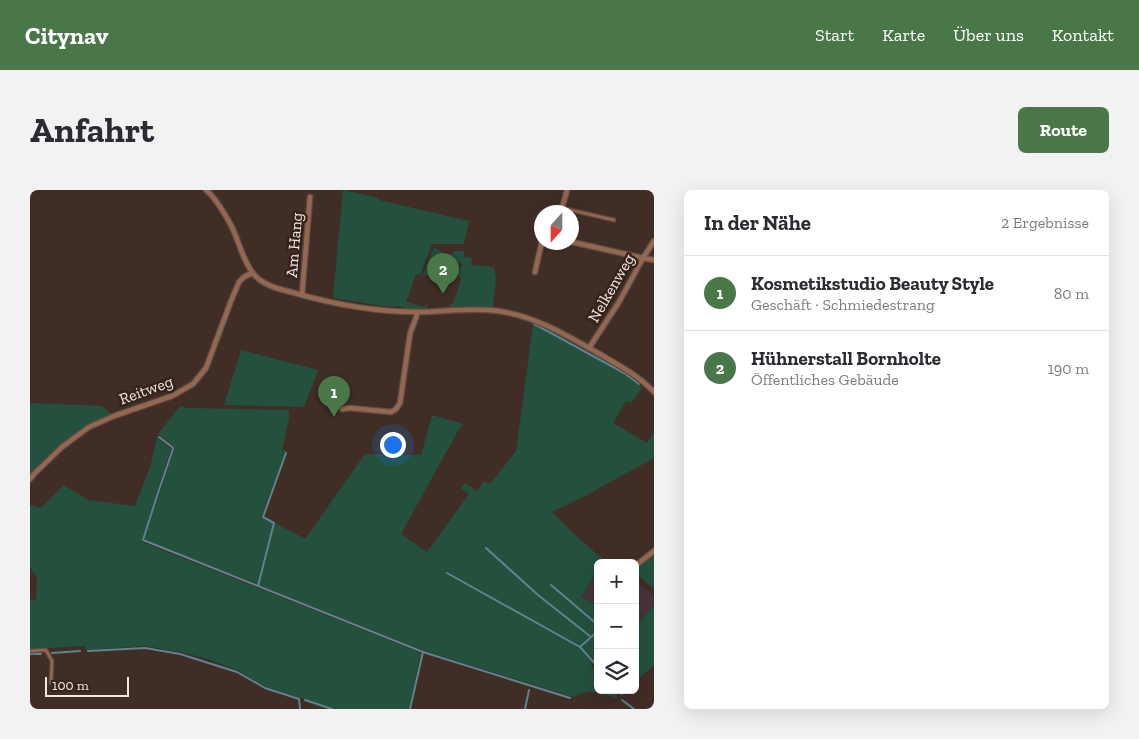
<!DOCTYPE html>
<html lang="de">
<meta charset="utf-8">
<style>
:root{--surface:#fff;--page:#f2f2f3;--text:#2b2b33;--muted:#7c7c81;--line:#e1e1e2;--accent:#497747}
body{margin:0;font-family:"Zilla Slab",serif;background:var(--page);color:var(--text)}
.controls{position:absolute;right:15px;bottom:15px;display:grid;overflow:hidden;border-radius:8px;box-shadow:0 5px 20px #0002}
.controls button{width:45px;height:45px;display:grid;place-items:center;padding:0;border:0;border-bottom:1px solid var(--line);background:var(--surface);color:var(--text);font:25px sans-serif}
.compass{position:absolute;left:504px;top:15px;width:45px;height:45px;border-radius:50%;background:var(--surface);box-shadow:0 5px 20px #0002;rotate:201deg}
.scale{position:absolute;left:15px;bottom:12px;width:84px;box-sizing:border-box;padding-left:5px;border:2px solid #f4e7e3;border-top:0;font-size:14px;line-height:18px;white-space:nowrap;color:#f4e7e3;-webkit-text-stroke:4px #35231c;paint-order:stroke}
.you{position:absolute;left:362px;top:254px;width:18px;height:18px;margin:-12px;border:4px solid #fff;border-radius:50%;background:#1a73e8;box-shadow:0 0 0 8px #1a73e833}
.badge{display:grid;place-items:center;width:32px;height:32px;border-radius:50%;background:var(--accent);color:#fff;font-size:16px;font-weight:700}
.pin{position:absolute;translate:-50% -41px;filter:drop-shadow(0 1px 2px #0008)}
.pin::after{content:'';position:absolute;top:26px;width:18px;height:15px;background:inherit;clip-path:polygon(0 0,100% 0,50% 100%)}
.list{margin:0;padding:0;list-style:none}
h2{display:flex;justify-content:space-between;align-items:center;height:65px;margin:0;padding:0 20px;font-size:21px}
h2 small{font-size:16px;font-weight:400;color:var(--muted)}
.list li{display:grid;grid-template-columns:32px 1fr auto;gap:15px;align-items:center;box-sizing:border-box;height:75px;padding:0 20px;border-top:1px solid var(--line)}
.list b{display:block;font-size:19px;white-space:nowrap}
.list p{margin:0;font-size:16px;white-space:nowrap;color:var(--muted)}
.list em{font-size:16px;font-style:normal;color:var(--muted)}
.icon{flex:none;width:28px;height:28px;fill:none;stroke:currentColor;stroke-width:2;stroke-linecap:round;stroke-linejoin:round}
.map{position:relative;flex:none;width:624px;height:519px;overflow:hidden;border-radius:8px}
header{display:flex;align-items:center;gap:30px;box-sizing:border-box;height:70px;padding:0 25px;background:var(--accent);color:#fff}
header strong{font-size:24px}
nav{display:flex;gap:28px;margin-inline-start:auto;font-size:18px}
.intro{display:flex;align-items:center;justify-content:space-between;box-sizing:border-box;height:120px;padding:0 30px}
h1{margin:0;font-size:35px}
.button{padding:12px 22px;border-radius:8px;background:var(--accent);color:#fff;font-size:18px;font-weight:700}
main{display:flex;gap:30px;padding:0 30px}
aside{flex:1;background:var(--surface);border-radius:8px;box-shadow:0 5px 20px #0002}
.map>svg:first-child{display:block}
.commercial{fill:#47333b}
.green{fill:#23513d}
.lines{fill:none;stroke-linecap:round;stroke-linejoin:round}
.stream{stroke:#5e8490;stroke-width:2}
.lane-casing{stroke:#5d4b44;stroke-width:5}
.street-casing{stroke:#5d4b44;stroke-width:7}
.lane{stroke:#936751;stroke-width:2.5}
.street{stroke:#936751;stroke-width:4.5}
.labels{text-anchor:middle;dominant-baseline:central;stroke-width:5;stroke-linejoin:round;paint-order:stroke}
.street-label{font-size:16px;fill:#f4e7e3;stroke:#35231c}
</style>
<header>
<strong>Citynav</strong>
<nav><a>Start</a><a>Karte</a><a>Über uns</a><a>Kontakt</a></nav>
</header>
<div class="intro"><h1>Anfahrt</h1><a class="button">Route</a></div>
<main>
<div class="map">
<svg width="624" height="519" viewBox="0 0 624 519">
<rect width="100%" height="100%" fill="#402d26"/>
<path class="commercial" d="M568,380V416L551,407Z
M605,390L624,406V415L605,437Z"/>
<path class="green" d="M313,0L349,8V10L439,31L434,54H402L390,85L386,84L376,112L395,117L397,113L398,114L397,117L392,120L373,119L374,117L353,116L303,108Z
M404,58L413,62L405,80H402L399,86L393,84Z
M426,61H434V67L442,68L441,75L464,77L466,89L463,118H420V115L424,112L431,89L427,85L432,74L419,67L422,63Z
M503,135C540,153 580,173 612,197L601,213L596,211L583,233L617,253L624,242V268L555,306L522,322L545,345L574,370L573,373H568V380L551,407L568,416V440L549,457L562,472L561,473L568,494V500H576L588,504L586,508C569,502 560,498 543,507L392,460L229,395L245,333L275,349L335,264L391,265L402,225L434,234L429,239L371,344L397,362L439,304L431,298L435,293L447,301L454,291L460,294L486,261Z
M211,160L288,180L274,217L194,215Z
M0,213L72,216L81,224L57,235L30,255L0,283Z
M150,216L158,218L259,220V229L252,260L256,261L231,327L243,333L228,394L114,350L144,260L142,256L128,244Z
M127,247L141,259L112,352L391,463L379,519H305L236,497L207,480L181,470L151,462L115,456L56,460V456L0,459V409L6,410L7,388L0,377V315L11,318L34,295L58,310L105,316L121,274Z
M624,363V399L605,383V377Z
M624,415V475L605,492V437Z
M568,442V475L551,457Z"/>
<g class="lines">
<path class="stream" d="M504,134L521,143L594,183L609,194
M129,247L142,257L143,259L128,303L113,350L393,462
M456,358L508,405L561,447
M417,383L550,457L568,477
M521,395L568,435
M228,396L244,333L233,327L256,263
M551,456L568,441
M58,461L115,458L150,464L207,482L235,498L269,509L270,519
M22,463L50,461
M0,464H11
M588,500L592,504
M275,510L302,519
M592,510L604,519
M380,519L393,462L540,508
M495,519L499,500"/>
<g class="lane-casing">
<path id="lane" d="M532,18L584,30
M0,461L16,460L22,471L21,493"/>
</g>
<g class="street-casing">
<path id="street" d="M176,0C186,8 196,26 202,37C210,54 216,83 233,92C241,97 252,100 261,102C302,114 346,122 388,122C414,122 442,117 468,121C505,126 536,145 568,163C588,175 608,185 624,202
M531,22L537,0
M542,52L613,68L624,70
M505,82L512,51
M272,105L280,7
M559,158L589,112L613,68L624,51
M312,219L320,218L361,222L366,219L370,213L380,144C382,136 387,129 387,122
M0,289L4,284L32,257L59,237L84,226L142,206L163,194L176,178L201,111L209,92L214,87L222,83
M605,376L624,361"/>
</g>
<use href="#lane" class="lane"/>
<use href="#street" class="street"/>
</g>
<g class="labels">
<g class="street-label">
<text transform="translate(264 55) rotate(-85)">Am Hang</text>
<text transform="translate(581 98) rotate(-60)">Nelkenweg</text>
<text transform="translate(116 200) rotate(-20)">Reitweg</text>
</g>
</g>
</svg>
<div class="controls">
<button>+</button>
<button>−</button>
<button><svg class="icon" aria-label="layers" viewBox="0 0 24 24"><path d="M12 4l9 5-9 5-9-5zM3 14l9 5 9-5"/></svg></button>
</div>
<svg class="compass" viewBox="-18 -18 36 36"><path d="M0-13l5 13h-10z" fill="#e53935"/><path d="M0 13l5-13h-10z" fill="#7c7c81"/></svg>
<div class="scale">100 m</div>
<div class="you"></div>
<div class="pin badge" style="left:304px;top:227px">1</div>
<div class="pin badge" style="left:413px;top:104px">2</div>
</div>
<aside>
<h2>In der Nähe<small>2 Ergebnisse</small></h2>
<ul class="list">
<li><span class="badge">1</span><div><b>Kosmetikstudio Beauty Style</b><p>Geschäft · Schmiedestrang</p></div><em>80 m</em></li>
<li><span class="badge">2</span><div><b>Hühnerstall Bornholte</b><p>Öffentliches Gebäude</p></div><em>190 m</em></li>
</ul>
</aside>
</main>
